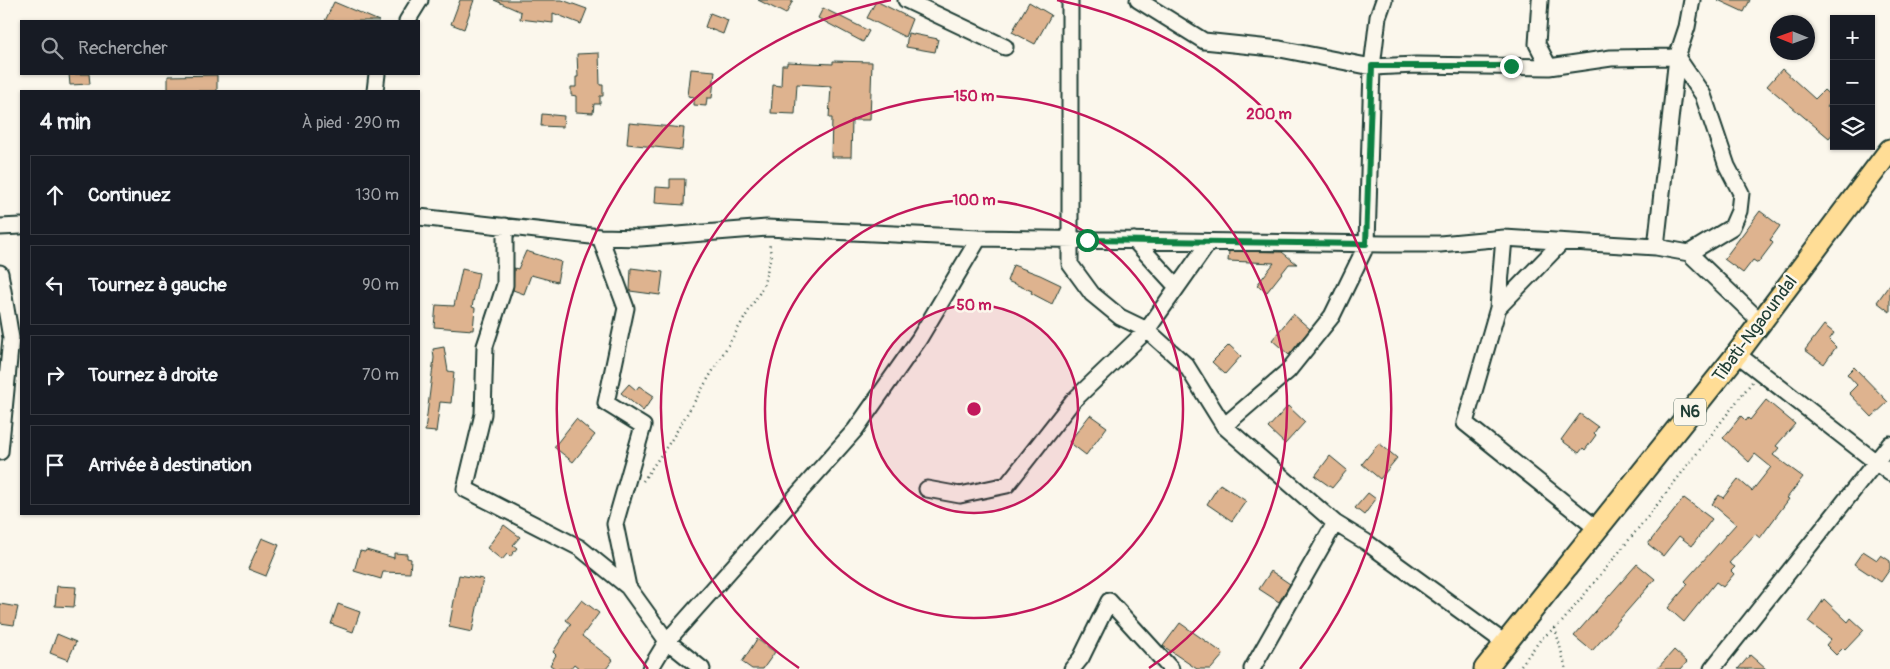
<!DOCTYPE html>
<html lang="fr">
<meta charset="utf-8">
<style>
:root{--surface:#171b24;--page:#242831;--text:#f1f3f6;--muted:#9ea1a6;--line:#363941}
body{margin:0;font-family:Pangolin,sans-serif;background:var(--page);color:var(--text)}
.controls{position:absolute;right:15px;top:15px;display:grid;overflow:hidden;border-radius:0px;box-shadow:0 1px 4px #0004}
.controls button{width:45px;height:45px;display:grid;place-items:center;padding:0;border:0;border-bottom:1px solid var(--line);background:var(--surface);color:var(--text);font:25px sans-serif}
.compass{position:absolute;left:1770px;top:15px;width:45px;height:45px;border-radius:50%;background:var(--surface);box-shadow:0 1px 4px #0004;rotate:271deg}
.stop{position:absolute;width:15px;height:15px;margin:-11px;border:4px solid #0b8043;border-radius:50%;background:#fff}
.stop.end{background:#0b8043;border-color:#fff;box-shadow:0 1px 5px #0008}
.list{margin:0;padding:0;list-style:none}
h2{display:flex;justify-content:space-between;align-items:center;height:65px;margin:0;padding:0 20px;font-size:21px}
h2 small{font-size:16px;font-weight:400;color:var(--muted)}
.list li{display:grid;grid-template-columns:32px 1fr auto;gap:15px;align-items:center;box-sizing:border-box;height:80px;margin:0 10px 10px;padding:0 10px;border:1px solid var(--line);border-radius:0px}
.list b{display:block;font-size:19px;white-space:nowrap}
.list em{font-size:16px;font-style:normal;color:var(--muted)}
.icon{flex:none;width:28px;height:28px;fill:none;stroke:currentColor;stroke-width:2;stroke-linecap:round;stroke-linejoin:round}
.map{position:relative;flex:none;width:1890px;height:669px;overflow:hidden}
.search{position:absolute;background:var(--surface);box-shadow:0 1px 4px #0004;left:20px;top:20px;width:400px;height:55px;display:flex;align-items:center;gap:12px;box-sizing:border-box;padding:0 18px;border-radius:0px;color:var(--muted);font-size:19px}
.panel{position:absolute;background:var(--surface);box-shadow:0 1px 4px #0004;left:20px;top:90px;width:400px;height:425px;border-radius:0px}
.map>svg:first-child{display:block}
.building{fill:#deb38f;stroke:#1f3d34}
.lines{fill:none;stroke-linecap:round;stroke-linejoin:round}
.minor-casing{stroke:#1f3d34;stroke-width:19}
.highway-casing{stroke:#1f3d34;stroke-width:25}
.path{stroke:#1f3d34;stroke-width:2.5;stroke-dasharray:1 4;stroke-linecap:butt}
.minor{stroke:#fbf7ec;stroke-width:15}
.highway{stroke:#ffdd96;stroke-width:21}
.route{stroke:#0b8043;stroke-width:6}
.ring{fill:none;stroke:#c2185b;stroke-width:2.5}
.labels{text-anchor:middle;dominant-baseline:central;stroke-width:5;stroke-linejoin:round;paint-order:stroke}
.shield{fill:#fbf7ec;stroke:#61756b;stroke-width:1}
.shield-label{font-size:16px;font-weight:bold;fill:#1f3d34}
.street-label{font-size:18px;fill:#1f3d34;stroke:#fbf7ec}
.centre{fill:#c2185b;stroke:#fbf7ec;stroke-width:2.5}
.ring-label{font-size:15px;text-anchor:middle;font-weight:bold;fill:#c2185b;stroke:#fbf7ec;stroke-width:5;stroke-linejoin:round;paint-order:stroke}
</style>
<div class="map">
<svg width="1890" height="669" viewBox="0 0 1890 669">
<rect width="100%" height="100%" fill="#fbf7ec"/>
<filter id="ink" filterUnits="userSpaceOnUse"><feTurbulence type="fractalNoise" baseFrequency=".02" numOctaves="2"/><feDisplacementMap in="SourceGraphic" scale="10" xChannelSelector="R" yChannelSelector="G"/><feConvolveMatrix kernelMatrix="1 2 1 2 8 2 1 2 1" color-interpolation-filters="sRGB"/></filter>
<g filter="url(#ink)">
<path class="building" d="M460,0H474L464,29L451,24Z
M494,0H562L587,9L581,24L553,13V23L520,19L521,12Z
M758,0H793L786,14Z
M1718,0H1750L1744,12Z
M876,1L912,19L905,37L867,18Z
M334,2L379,21H325Z
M1029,2L1051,15L1035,44L1012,32Z
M823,8L869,31L863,42L818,18Z
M710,13L728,20L723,34L705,27Z
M908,33L938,39L935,52L906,47Z
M599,53L600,85H603V96H600V104H594L593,113L576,112V96L571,95V87H576V77H578L577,54Z
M833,61L872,62L870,120H852L851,157H831L832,118H829L831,86L797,84L795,114L771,113L773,85L781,86L782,65H787V62L833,64Z
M691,69L715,71L712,98H707L706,106L694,105V97L688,96Z
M1782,69L1815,99L1824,90L1834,99L1827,107L1834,113V132L1829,138L1767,86Z
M69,74H89L90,84L70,85Z
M217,75V91H168V76Z
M542,114L564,116L563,127L541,126Z
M629,123L684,128L682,150L627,144Z
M670,179H685L684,205L655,203L656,187L670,188Z
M1760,211L1780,226L1770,240L1773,243L1758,263L1753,260L1743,273L1724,259Z
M526,251L561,262L557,282L531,275L524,294L513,290L514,268L518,269Z
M1229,251L1282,252L1297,264H1289L1267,292L1257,285L1274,263L1228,261Z
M1013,265L1040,275L1061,285L1052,304L1031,293L1032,291L1007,281Z
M631,268L663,272L660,295L630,291Z
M462,269L479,273L472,307L475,308L473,330L434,327L436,305L454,306Z
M1890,284V312L1877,302Z
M1293,314L1310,329L1289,355L1272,340Z
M1824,325L1834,333L1829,340L1836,347L1824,364L1805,350Z
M1229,345L1241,356L1225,374L1212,362Z
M444,347L448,371L454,372L451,403L440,402L436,432L425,431L434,358L433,349Z
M1854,367L1888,402L1872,417L1849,393L1857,385L1847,374Z
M629,384L636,390L639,386L654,396L643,411L621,393Z
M1766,400L1795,424L1776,446L1779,448L1773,455L1803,477L1787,498L1789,499L1760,538L1755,534L1729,563L1735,567L1731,571L1734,574L1723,587L1716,582L1684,622L1668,608L1688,584L1685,581L1736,524L1712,504L1719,495L1723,498L1738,479L1752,491L1771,467L1755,454L1749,462L1723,438L1741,416L1746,421L1748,418L1750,420Z
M1288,406L1305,422L1285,444L1268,428Z
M1580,414L1598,427L1594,433L1596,435L1585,450L1583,448L1579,453L1561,440Z
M1090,415L1107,427L1086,455L1069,442Z
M576,419L595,435L573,462L554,447Z
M1379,443L1397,458L1380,479L1362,464Z
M1330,456L1347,470L1332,488L1315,476Z
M1220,484L1246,501L1232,521L1207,504Z
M1368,493L1376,499L1364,515L1355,508Z
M1684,498L1712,519L1692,546L1679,536L1663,556L1648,544Z
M504,525L520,537L513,545L517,548L510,557L507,554L502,560L487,548Z
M262,538L279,545L266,576L248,569Z
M366,550L394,558V553L407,554V558L411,559L410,573L383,572L381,579L354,571L360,551L365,552Z
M1863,551L1877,560L1881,555L1890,561V569L1881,582L1854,564Z
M1637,564L1655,579L1592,651L1574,636Z
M1271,571L1290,584L1279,602L1259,589Z
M459,575L483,579L472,632L449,627Z
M57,586L76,587L74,607L55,606Z
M1824,599L1848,622L1851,618L1864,630L1845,650L1843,648L1836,655L1826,645L1831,639L1808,622Z
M582,600L599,613L582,636L613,660L606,669H580L574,664L570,669H556L550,665L556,655L553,652L571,624L566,620Z
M0,604L18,607L14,625L0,623Z
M338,604L360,612L353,632L331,624Z
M1180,623L1224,654L1211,669H1197L1163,646Z
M57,634L76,642L68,660L50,653Z
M757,639L775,652L763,669H752L742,662Z
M1674,650L1687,662L1681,669H1657Z
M1750,655L1766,669H1738Z"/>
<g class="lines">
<g class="minor-casing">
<path id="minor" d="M906,0L1005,47
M1070,0V264L1092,294L1120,317L1147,330L1186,365L1224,426L1265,462L1335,523L1366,542L1505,643
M1138,0L1204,41L1280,49L1372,67L1416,65L1549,67L1611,58L1677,57L1656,247
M1540,0L1537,44L1549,67
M407,21L420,0
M375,91L377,74
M419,217L600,237L640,238L767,228L979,238L1384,244H1440L1504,238L1656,247L1689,253L1761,322
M505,226V285L485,346L483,414L465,489L580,548L628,587
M0,227L21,226
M600,237L626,308L606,403L643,426L615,524L628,587L667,641L650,669
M1504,238L1498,308L1465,423L1596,528
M1134,240L1177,287
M1689,253L1732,227L1739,211L1741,193L1727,166L1703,95L1677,57L1687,27L1692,0
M0,273L11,338L0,452
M1498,308L1562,242
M1737,354L1890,473
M1224,426L1288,371L1332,316L1367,244L1372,67L1378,17L1384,0
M927,489L960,495L1007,485L1072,402L1147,330L1209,242
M702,669L667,641L855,430L919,339L979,238
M1072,669L1081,658L1109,601L1171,669
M1252,669L1335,523
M1712,669L1890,444"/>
</g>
<g class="highway-casing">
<path id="highway" d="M1485,669L1737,354L1890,150"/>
</g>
<path class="path" d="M643,481L672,439L763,287L771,256L769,242
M1555,628L1566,669
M1518,669L1541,639L1562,622L1650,514L1752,382"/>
<use href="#minor" class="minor"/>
<use href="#highway" class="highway"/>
</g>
</g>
<g class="lines" filter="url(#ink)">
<path class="route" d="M1087,240L1366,244L1372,66H1511"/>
</g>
<circle cx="974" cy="409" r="104" fill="#c2185b" fill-opacity=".12"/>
<g class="ring">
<circle cx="974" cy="409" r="104"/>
<circle cx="974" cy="409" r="209"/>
<path d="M799 668A313 313 0 1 1 1149 668"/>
<path d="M648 669A417 417 0 0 1 891 0M1057 0A417 417 0 0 1 1300 669"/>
</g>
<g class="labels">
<rect class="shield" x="1674" y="398.5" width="32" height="27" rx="4"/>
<g class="shield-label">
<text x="1690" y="412">N6</text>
</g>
<g class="street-label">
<text transform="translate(1755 329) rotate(-53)">Tibati-Ngaoundal</text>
</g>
</g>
<circle cx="974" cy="409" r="8" class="centre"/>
<g class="ring-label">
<text x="974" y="101">150 m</text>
<text x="1269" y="119">200 m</text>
<text x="974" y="205">100 m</text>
<text x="974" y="310">50 m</text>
</g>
</svg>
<div class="controls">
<button>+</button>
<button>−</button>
<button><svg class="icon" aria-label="layers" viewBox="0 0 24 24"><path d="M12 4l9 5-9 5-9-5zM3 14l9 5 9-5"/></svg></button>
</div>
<svg class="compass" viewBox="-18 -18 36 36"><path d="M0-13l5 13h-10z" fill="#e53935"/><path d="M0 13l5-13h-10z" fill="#9ea1a6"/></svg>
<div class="stop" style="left:1087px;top:240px"></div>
<div class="stop end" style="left:1511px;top:66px"></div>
<div class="search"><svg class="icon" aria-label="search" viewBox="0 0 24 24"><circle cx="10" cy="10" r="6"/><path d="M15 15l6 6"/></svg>Rechercher</div>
<section class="panel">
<h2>4 min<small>À pied · 290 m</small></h2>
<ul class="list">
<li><svg class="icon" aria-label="ahead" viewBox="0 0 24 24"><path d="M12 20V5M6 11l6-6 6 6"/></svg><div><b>Continuez</b></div><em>130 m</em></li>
<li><svg class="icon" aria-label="left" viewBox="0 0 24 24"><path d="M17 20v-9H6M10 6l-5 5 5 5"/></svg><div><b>Tournez à gauche</b></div><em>90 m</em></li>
<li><svg class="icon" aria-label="right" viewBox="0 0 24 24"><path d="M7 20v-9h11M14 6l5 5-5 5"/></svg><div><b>Tournez à droite</b></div><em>70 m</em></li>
<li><svg class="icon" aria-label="arrive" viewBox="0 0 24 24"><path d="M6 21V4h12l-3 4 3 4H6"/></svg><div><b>Arrivée à destination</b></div></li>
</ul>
</section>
</div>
